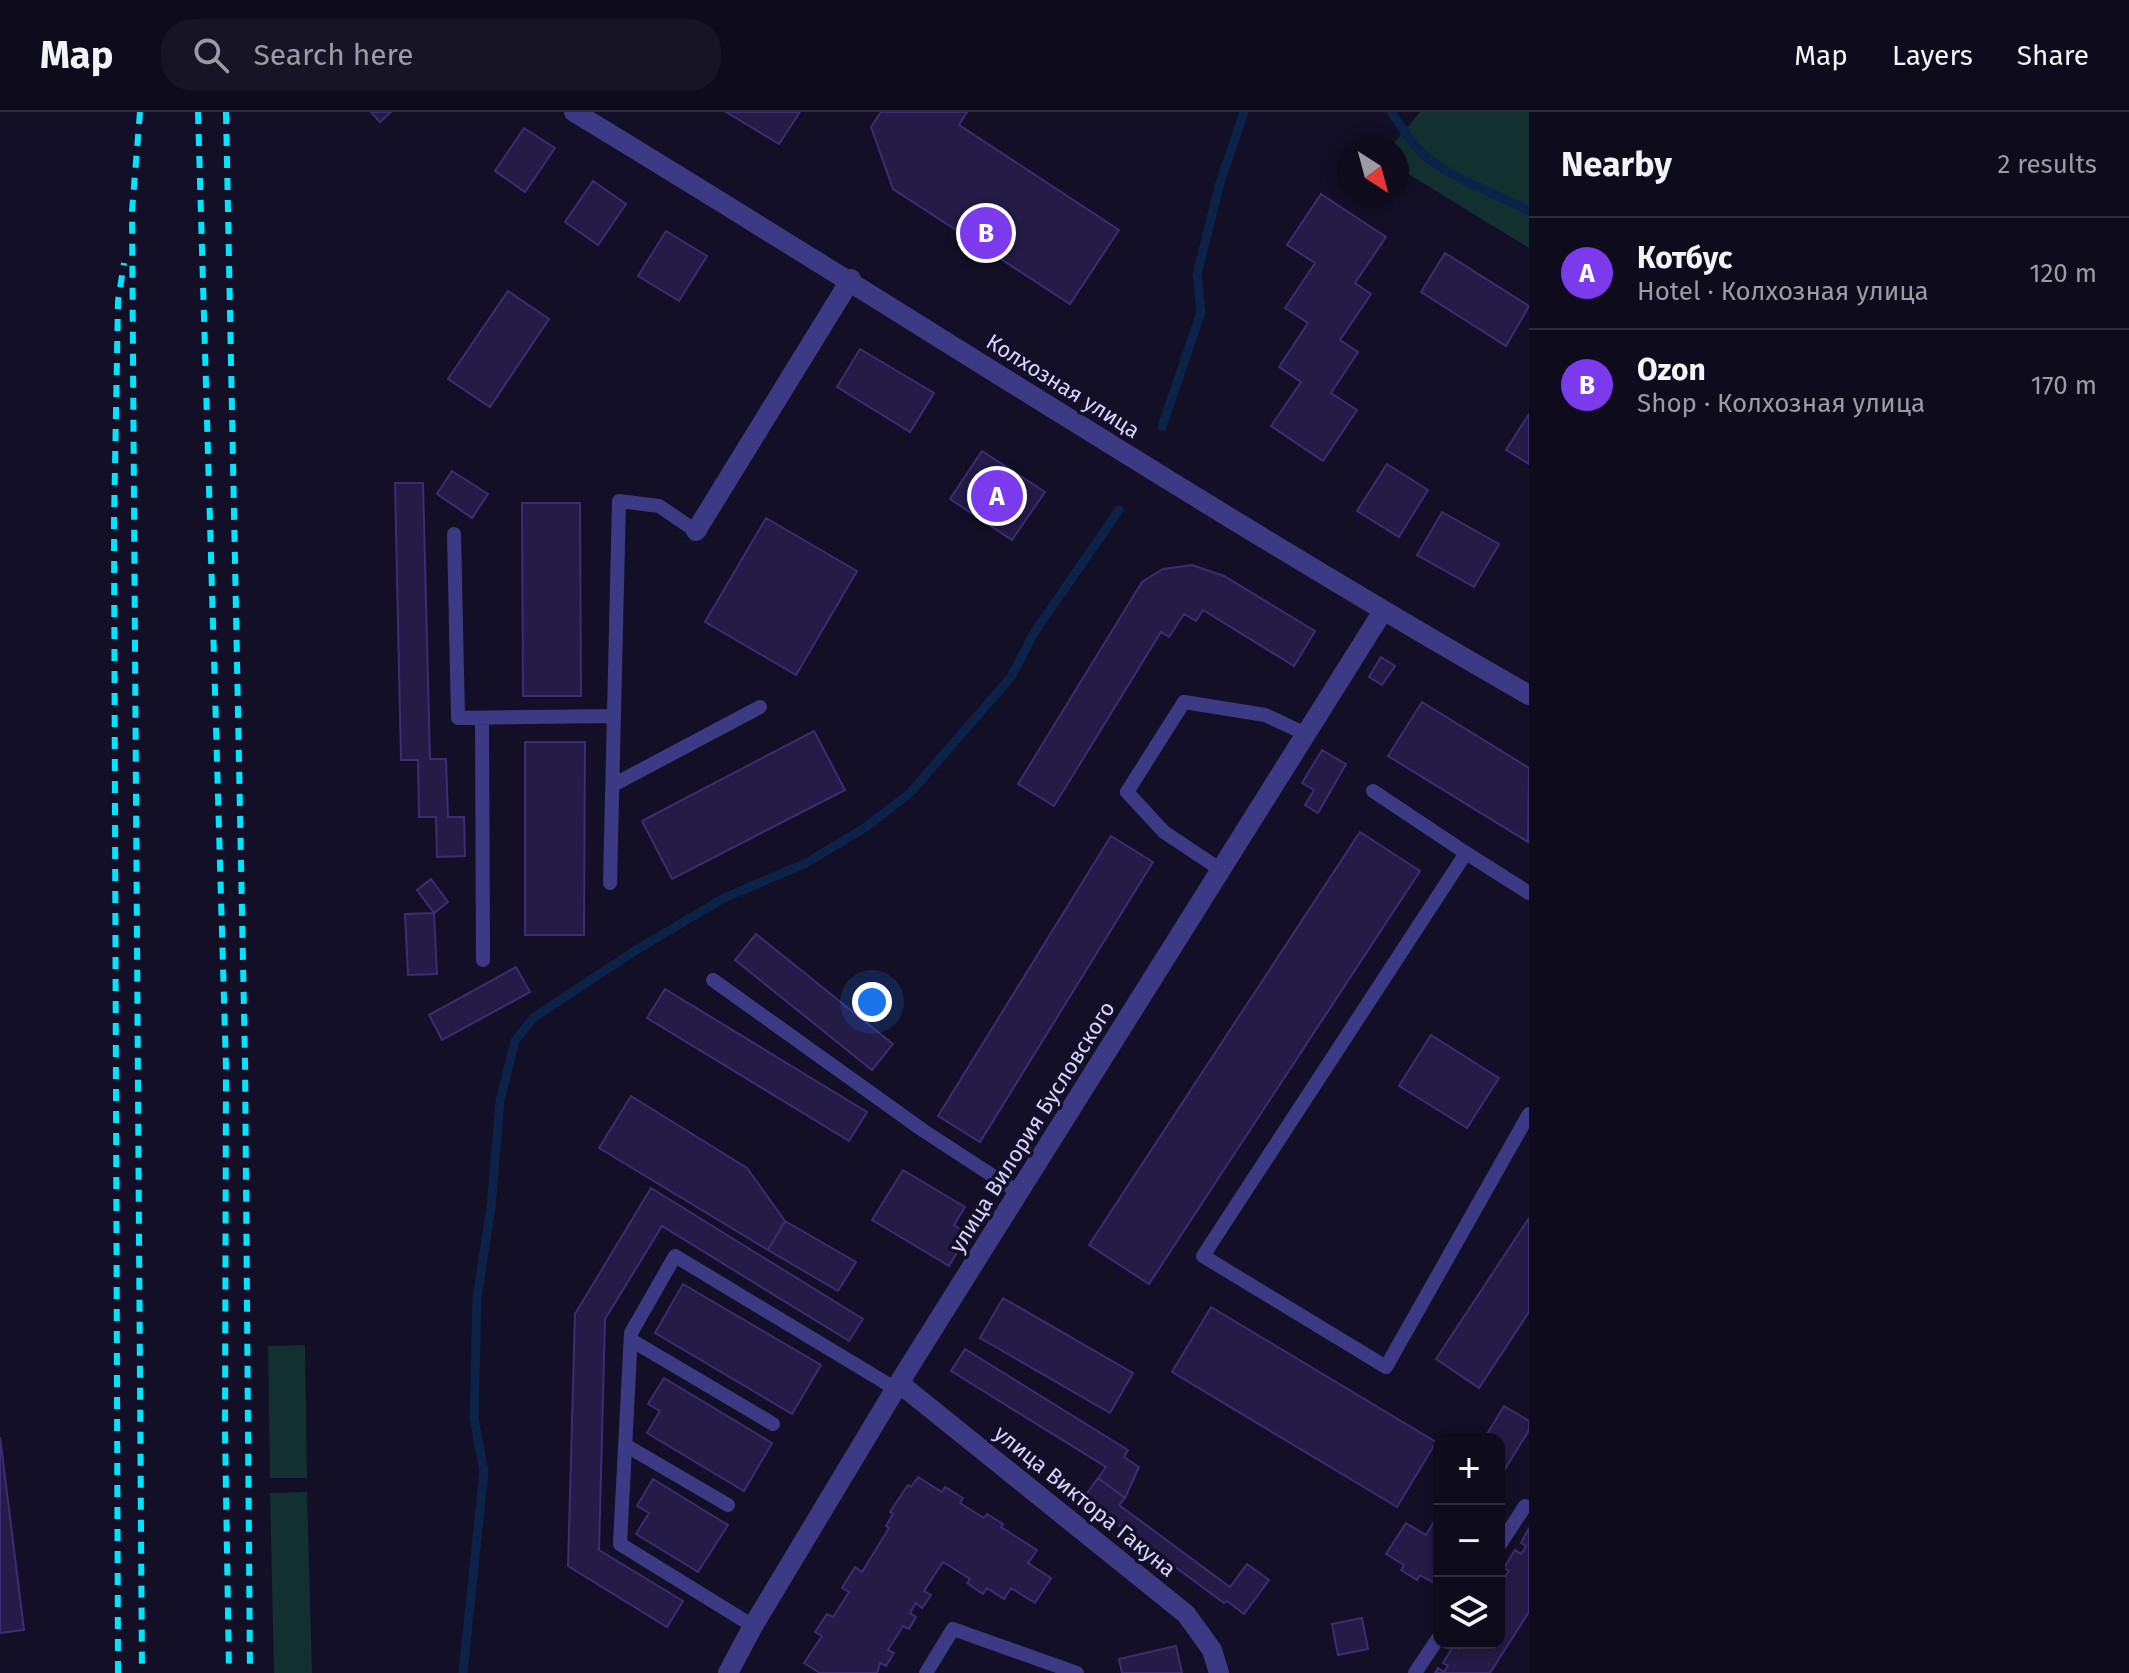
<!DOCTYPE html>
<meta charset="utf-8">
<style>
:root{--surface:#0e0b1c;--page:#171425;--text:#f1f3f6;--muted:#9b9ba3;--line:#2e2b3b;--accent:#7c3aed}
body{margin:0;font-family:"Fira Sans",sans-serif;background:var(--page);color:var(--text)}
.controls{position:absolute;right:24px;bottom:24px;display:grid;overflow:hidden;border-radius:16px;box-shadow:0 4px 12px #0003}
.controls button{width:72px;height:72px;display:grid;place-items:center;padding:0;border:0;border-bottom:2px solid var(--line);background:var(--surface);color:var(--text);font:40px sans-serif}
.compass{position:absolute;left:1337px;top:24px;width:72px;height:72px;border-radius:50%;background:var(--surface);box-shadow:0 4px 12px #0003;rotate:144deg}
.you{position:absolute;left:872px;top:890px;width:28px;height:28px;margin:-20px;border:6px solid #fff;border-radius:50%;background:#1a73e8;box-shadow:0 0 0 12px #1a73e833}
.badge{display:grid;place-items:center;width:52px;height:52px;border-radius:50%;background:var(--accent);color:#fff;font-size:26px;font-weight:700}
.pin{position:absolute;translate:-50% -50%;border:4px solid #fff;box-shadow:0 2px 8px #0006}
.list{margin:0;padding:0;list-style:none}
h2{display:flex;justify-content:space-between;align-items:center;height:104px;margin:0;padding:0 32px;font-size:34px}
h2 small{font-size:26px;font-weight:400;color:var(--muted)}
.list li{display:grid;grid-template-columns:52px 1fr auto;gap:24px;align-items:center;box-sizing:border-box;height:112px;padding:0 32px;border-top:2px solid var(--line)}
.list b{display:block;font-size:30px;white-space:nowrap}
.list p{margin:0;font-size:26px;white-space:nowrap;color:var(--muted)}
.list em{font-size:26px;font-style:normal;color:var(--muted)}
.icon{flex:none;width:44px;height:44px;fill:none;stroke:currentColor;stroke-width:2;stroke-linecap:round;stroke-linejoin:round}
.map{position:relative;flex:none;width:1529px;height:1561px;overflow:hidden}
header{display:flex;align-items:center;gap:48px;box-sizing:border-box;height:112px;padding:0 40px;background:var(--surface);border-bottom:2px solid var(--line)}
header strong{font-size:38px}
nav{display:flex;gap:44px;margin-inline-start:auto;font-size:28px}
.search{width:560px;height:72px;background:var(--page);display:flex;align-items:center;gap:20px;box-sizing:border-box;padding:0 28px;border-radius:32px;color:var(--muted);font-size:30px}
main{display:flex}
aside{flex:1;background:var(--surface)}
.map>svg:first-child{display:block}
.green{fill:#12302f}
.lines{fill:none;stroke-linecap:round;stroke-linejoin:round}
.stream{stroke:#0c2248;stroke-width:9}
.building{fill:#241b47;stroke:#3b2d73;stroke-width:2}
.service{stroke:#3d3a85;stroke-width:14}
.minor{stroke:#3d3a85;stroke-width:20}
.tertiary{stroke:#3d3a85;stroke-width:20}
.rail{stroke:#00e5ff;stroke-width:6;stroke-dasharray:12 10;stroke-linecap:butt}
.labels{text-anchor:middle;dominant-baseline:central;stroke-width:7;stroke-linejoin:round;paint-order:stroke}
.street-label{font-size:22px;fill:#d9d4ff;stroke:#130f26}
</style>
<header>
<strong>Map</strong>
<div class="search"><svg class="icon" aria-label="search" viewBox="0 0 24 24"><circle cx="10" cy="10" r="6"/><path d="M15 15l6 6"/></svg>Search here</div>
<nav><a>Map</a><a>Layers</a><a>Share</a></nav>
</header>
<main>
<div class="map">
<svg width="1529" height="1561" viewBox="0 0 1529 1561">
<rect width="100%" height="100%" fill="#130f26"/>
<path class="green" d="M1420,0H1529V136L1397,55V36H1390Z
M305,1233L307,1366H270L268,1234Z
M307,1380L312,1561H274L270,1381Z"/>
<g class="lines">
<path class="stream" d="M1391,0C1401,14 1411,32 1425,44C1455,68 1495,81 1529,99
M1162,315L1201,200L1197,162L1220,71L1244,0
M463,1561L484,1359L474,1307L477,1186L491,1095L500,989L515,929L533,906L636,838L724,786L806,751L866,715L910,681L1011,565L1034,521L1119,398"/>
</g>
<path class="building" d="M371,0H391L380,10Z
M726,0H800L779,32Z
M881,0H967L959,13L1119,118L1070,192L893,77L871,15Z
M524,16L555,36L525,80L495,59Z
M593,69L626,92L598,133L565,110Z
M1321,82L1386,125L1355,171L1371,182L1340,228L1358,240L1331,281L1357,298L1323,349L1271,314L1301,270L1279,255L1308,211L1285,196L1315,151L1287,133Z
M666,119L707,144L679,189L638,164Z
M1445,141L1529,194L1506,234L1421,180Z
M508,179L549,207L490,295L448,267Z
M860,237L934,281L910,320L837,275Z
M1529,302V352L1506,338Z
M982,339L1045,380L1012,428L950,387Z
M1387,352L1428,378L1399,425L1357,399Z
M452,359L488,382L472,406L437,382Z
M395,371H423L430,647H446L448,705H464L465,744L437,745L436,705H419L418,648H401Z
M522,391H580L581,584H523Z
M1442,400L1499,432L1474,475L1417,443Z
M766,406L857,459L796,563L705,510Z
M1192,453L1224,464L1315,519L1294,554L1203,498L1196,509L1184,502L1169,525L1161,520L1054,694L1018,672L1142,470L1163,457Z
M1381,545L1395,554L1382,573L1369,565Z
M1422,590L1529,656L1528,730L1388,644Z
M814,619L845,678L672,767L642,709Z
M525,630H585L584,823H525Z
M1322,638L1346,652L1318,701L1305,693L1314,678L1302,671Z
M1360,720L1420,759L1149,1172L1089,1133Z
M1111,724L1153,750L980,1030L938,1004Z
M431,767L448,790L434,801L417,778Z
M434,801L437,862L408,863L405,802Z
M756,822L893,932L872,958L735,848Z
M516,855L530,880L442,928L429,903Z
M665,877L867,1000L849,1029L647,906Z
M1431,923L1499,966L1467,1016L1399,974Z
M631,984L747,1056L785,1109L768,1138L599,1036Z
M903,1058L965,1095L954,1113L968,1122L949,1154L872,1108Z
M651,1076L863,1207L849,1229L662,1114L605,1207L599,1438L683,1489L667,1515L568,1454L575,1202Z
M1529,1106V1200L1479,1276L1436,1247Z
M785,1109L856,1150L838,1179L768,1138Z
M683,1172L821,1253L792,1302L655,1221Z
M1003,1186L1133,1261L1110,1301L980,1226Z
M1211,1195L1436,1330L1397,1395L1172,1260Z
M965,1237L1128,1338L1124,1345L1139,1355L1125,1386L1098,1366L1106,1355L951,1259Z
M664,1266L772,1331L744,1379L647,1321L660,1299L648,1292Z
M1504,1294L1529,1309V1318L1499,1367V1327H1484Z
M0,1325L24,1518L0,1521Z
M918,1365L942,1380L945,1375L963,1386L960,1391L984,1406L987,1402L1003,1412L1001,1415L1037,1438L1028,1451L1051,1466L1035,1491L1011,1476L1004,1487L987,1476L983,1482L967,1471L970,1467L943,1450L924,1479L931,1483L922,1496L916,1491L910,1501L916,1505L909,1517L903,1514L888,1538L894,1541L886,1554L880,1551L877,1561H820L804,1551L822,1524L815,1520L827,1502L833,1505L849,1480L842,1476L855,1455L862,1460L889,1416L886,1414L893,1402L890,1400L908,1373L911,1375Z
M1098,1366L1125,1386L1119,1393L1230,1475L1247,1452L1269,1468L1244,1502L1227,1489L1224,1491L1083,1387Z
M653,1367L728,1413L698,1460L636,1422L649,1401L637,1394Z
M1439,1401V1474L1420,1463L1417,1468L1401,1458L1404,1453L1386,1442L1406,1411L1426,1423Z
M1529,1416V1500L1490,1561H1435L1438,1556L1444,1560L1448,1554L1443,1551L1454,1533L1459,1537L1463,1531H1499V1463L1505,1465L1509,1459L1504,1456L1515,1438L1521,1442L1526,1434L1521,1431Z
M1362,1506L1368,1537L1338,1543L1332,1512Z
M1176,1534L1182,1561H1122L1119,1547Z"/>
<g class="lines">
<path class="service" d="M454,422L458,606L614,604
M482,606L483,848
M613,673L760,595
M1373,679L1466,741
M1221,758L1164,720L1127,680L1184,590L1265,603L1306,622
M610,771L619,389L659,394L696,419
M1529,781L1466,741L1203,1144L1386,1255L1529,1002
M713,868L924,1019L1019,1081
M631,1228L773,1312
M625,1333L728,1393
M1499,1434L1525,1394
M753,1514L620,1432L631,1221L675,1144L896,1277
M926,1561L953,1517L1077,1561
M1415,1561L1439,1525"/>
<path class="minor" d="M696,419L851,167
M899,1271L1186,1502L1212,1538L1219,1561
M728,1561L753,1514L899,1271L1383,499"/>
<path class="tertiary" d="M574,0C893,193 1205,398 1529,583"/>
<path class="rail" d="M140,0L132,99L142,1561
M198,0L226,956L225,1318L229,1561
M226,0L245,950L250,1561
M118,1561L114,410L118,189L124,151"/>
</g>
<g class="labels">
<g class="street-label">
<text transform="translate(1063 274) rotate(32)">Колхозная улица</text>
<text transform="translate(1032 1015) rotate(-58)">улица Вилория Бусловского</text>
<text transform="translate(1085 1389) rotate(39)">улица Виктора Гакуна</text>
</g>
</g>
</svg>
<div class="controls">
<button>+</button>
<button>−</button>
<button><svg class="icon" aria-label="layers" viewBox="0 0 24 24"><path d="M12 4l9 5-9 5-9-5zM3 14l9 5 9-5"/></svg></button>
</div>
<svg class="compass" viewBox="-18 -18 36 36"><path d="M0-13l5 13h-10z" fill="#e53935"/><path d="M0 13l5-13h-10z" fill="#9b9ba3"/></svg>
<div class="you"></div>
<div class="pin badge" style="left:997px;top:384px">A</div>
<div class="pin badge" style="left:986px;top:121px">B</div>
</div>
<aside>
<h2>Nearby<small>2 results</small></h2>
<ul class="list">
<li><span class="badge">A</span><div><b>Котбус</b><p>Hotel · Колхозная улица</p></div><em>120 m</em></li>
<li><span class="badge">B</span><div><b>Ozon</b><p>Shop · Колхозная улица</p></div><em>170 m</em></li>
</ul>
</aside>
</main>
